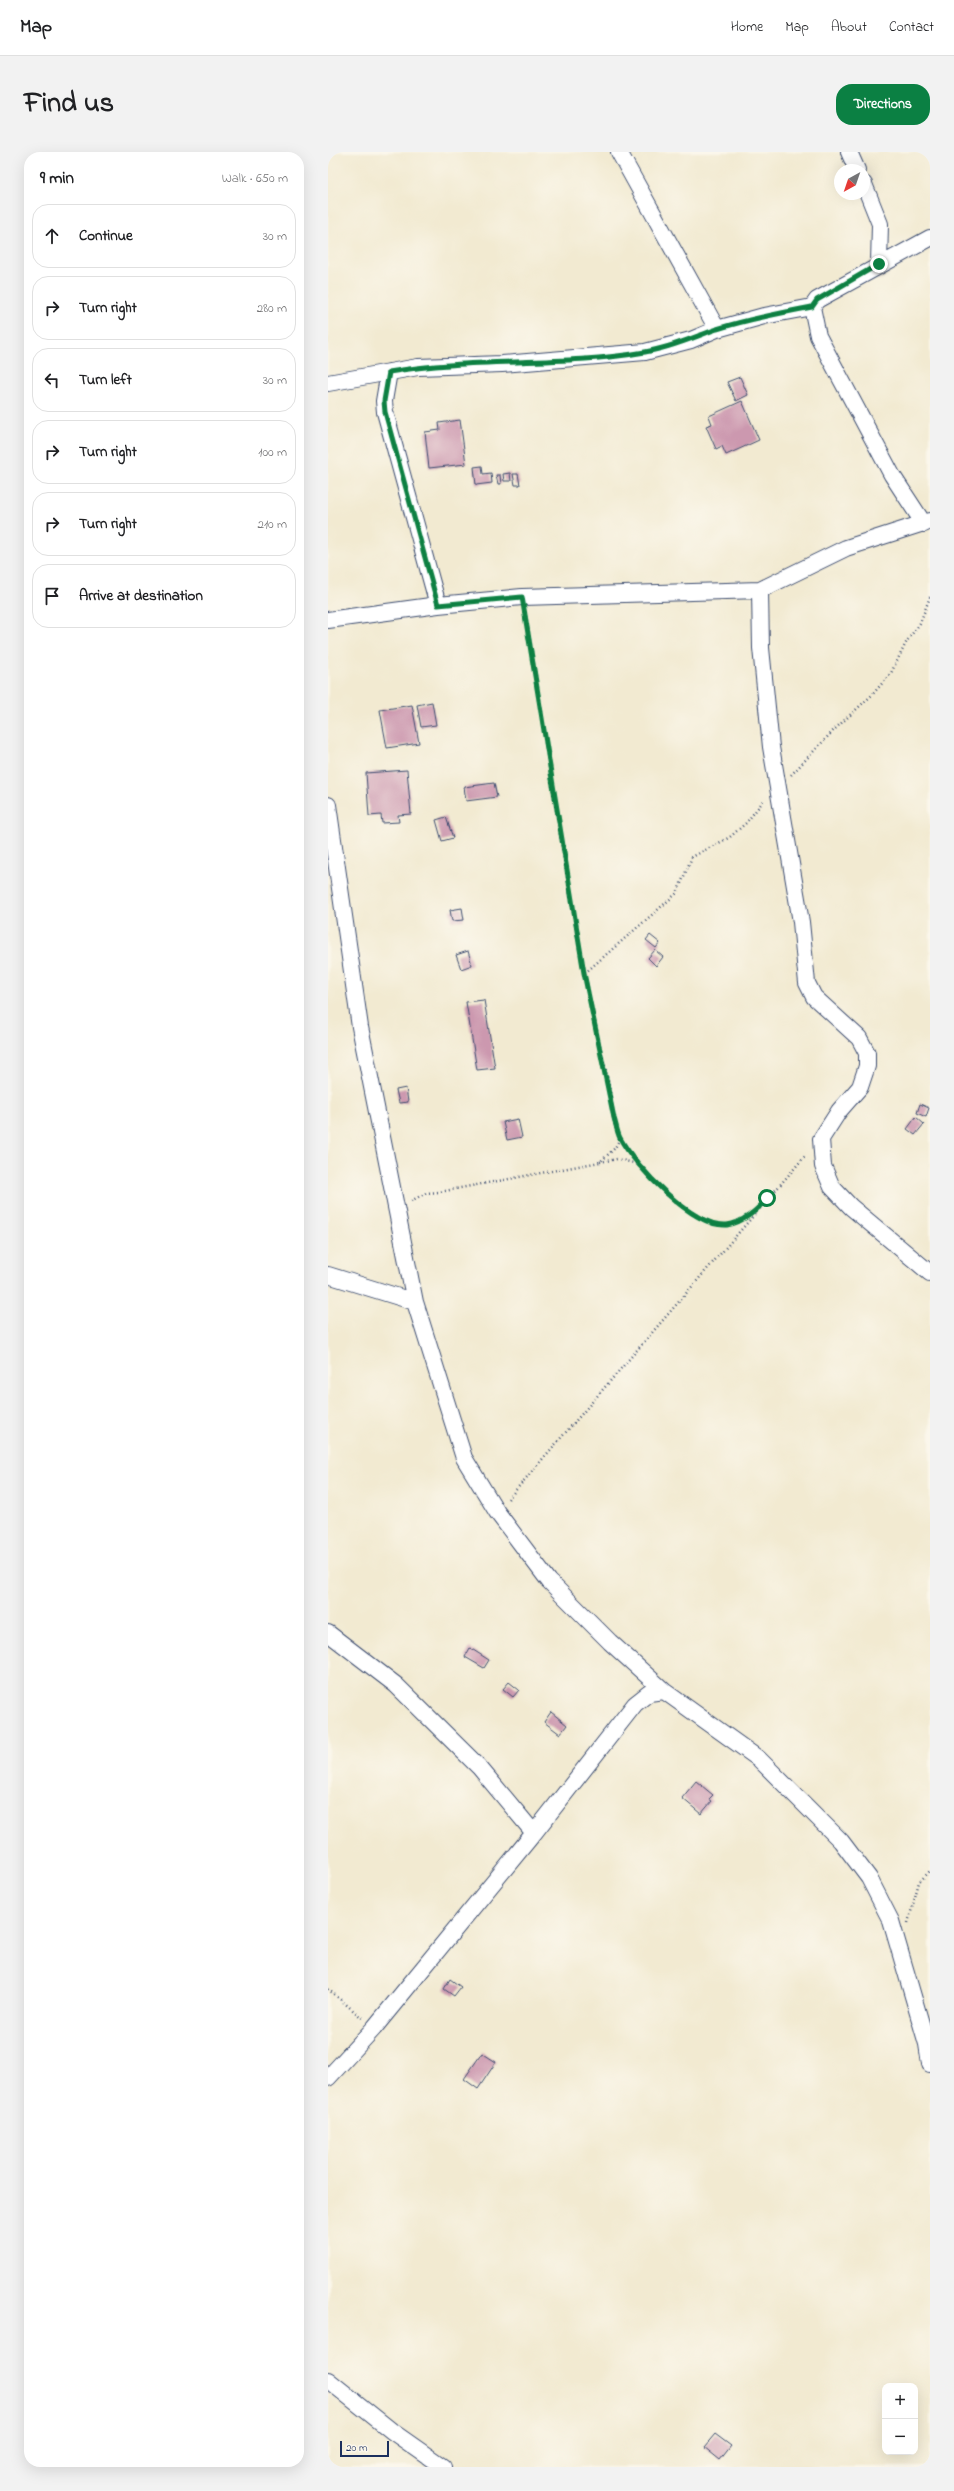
<!DOCTYPE html>
<meta charset="utf-8">
<style>
:root{--surface:#fff;--page:#f2f2f2;--text:#202124;--muted:#757577;--line:#e0e0e0;--accent:#0b8043}
body{margin:0;font-family:"Indie Flower",sans-serif;background:var(--page);color:var(--text)}
.controls{position:absolute;right:12px;bottom:12px;display:grid;overflow:hidden;border-radius:8px;box-shadow:0 4px 16px #0002}
.controls button{width:36px;height:36px;display:grid;place-items:center;padding:0;border:0;border-bottom:1px solid var(--line);background:var(--surface);color:var(--text);font:20px sans-serif}
.compass{position:absolute;left:506px;top:12px;width:36px;height:36px;border-radius:50%;background:var(--surface);box-shadow:0 4px 16px #0002;rotate:220deg}
.scale{position:absolute;left:12px;bottom:10px;width:49px;box-sizing:border-box;padding-left:4px;border:2px solid #1b2f5e;border-top:0;font-size:11px;line-height:14px;white-space:nowrap;color:#1b2f5e;-webkit-text-stroke:3px #fbf7ec;paint-order:stroke}
.stop{position:absolute;width:12px;height:12px;margin:-9px;border:3px solid #0b8043;border-radius:50%;background:#fff}
.stop.end{background:#0b8043;border-color:#fff;box-shadow:0 1px 4px #0008}
.list{margin:0;padding:0;list-style:none}
h2{display:flex;justify-content:space-between;align-items:center;height:52px;margin:0;padding:0 16px;font-size:17px}
h2 small{font-size:13px;font-weight:400;color:var(--muted)}
.list li{display:grid;grid-template-columns:26px 1fr auto;gap:12px;align-items:center;box-sizing:border-box;height:64px;margin:0 8px 8px;padding:0 8px;border:1px solid var(--line);border-radius:16px}
.list b{display:block;font-size:15px;white-space:nowrap}
.list em{font-size:13px;font-style:normal;color:var(--muted)}
.icon{flex:none;width:22px;height:22px;fill:none;stroke:currentColor;stroke-width:2;stroke-linecap:round;stroke-linejoin:round}
.map{position:relative;flex:none;width:602px;height:2315px;overflow:hidden;border-radius:16px}
header{display:flex;align-items:center;gap:24px;box-sizing:border-box;height:56px;padding:0 20px;background:var(--surface);border-bottom:1px solid var(--line)}
header strong{font-size:19px}
nav{display:flex;gap:22px;margin-inline-start:auto;font-size:14px}
.intro{display:flex;align-items:center;justify-content:space-between;box-sizing:border-box;height:96px;padding:0 24px}
h1{margin:0;font-size:28px}
.button{padding:10px 18px;border-radius:16px;background:var(--accent);color:#fff;font-size:14px;font-weight:700}
main{display:flex;gap:24px;padding:0 24px}
aside{flex:1;background:var(--surface);border-radius:16px;box-shadow:0 4px 16px #0002}
.map>svg:first-child{display:block}
.building{fill:#cc98af}
.lines{fill:none;stroke-linecap:round;stroke-linejoin:round}
.minor-casing{stroke:#3b4b6f;stroke-width:18}
.path{stroke:#3b4b6f;stroke-width:2.5;stroke-dasharray:1 3;stroke-linecap:butt}
.minor{stroke:#fff;stroke-width:16}
.route{stroke:#0b8043;stroke-width:5}
</style>
<header>
<strong>Map</strong>
<nav><a>Home</a><a>Map</a><a>About</a><a>Contact</a></nav>
</header>
<div class="intro"><h1>Find us</h1><a class="button">Directions</a></div>
<main>
<aside>
<h2>9 min<small>Walk · 650 m</small></h2>
<ul class="list">
<li><svg class="icon" aria-label="ahead" viewBox="0 0 24 24"><path d="M12 20V5M6 11l6-6 6 6"/></svg><div><b>Continue</b></div><em>30 m</em></li>
<li><svg class="icon" aria-label="right" viewBox="0 0 24 24"><path d="M7 20v-9h11M14 6l5 5-5 5"/></svg><div><b>Turn right</b></div><em>280 m</em></li>
<li><svg class="icon" aria-label="left" viewBox="0 0 24 24"><path d="M17 20v-9H6M10 6l-5 5 5 5"/></svg><div><b>Turn left</b></div><em>30 m</em></li>
<li><svg class="icon" aria-label="right" viewBox="0 0 24 24"><path d="M7 20v-9h11M14 6l5 5-5 5"/></svg><div><b>Turn right</b></div><em>100 m</em></li>
<li><svg class="icon" aria-label="right" viewBox="0 0 24 24"><path d="M7 20v-9h11M14 6l5 5-5 5"/></svg><div><b>Turn right</b></div><em>210 m</em></li>
<li><svg class="icon" aria-label="arrive" viewBox="0 0 24 24"><path d="M6 21V4h12l-3 4 3 4H6"/></svg><div><b>Arrive at destination</b></div></li>
</ul>
</aside>
<div class="map">
<svg width="602" height="2315" viewBox="0 0 602 2315">
<rect width="100%" height="100%" fill="#fbf7ec"/>
<filter id="ink" filterUnits="userSpaceOnUse"><feTurbulence type="fractalNoise" baseFrequency=".025" numOctaves="2"/><feDisplacementMap in="SourceGraphic" scale="8" xChannelSelector="R" yChannelSelector="G"/><feConvolveMatrix kernelMatrix="1 2 1 2 8 2 1 2 1" color-interpolation-filters="sRGB"/></filter>
<filter id="wash" filterUnits="userSpaceOnUse"><feTurbulence type="fractalNoise" baseFrequency=".012" numOctaves="4" result="noise"/><feDisplacementMap in="SourceGraphic" scale="16" xChannelSelector="R" yChannelSelector="G"/><feGaussianBlur stdDeviation="0.9" result="paint"/><feColorMatrix in="noise" values="0 0 0 0 0 0 0 0 0 0 0 0 0 0 0 0 0 1.4 0 .05"/><feComposite in="paint" operator="in"/></filter>
<g filter="url(#wash)">
<rect width="100%" height="100%" fill="#f2ead1"/>
<g id="blocks">
<path class="building" d="M412,225L420,243L408,249L399,230Z
M414,249L431,288L398,303L394,294L388,297L378,274L384,272L381,264Z
M132,268L138,312L101,316L97,280L112,278L111,271Z
M154,314L155,322L163,321L164,331L148,333L146,315Z
M182,321L183,329H176L175,322Z
M185,322H190L192,333H187Z
M168,323H172L173,332H170Z
M104,550L108,573L93,575L89,553Z
M84,553L91,591L59,596L52,558Z
M79,618L83,662L70,663L71,670L54,671L53,663L41,664L38,621Z
M166,631L169,645L138,649L136,635Z
M118,665L125,686L114,689L108,668Z
M134,756L136,768L124,769L122,758Z
M322,783L332,791L328,796L318,788Z
M327,798L335,805L328,814L320,806Z
M140,799L144,813L133,817L128,803Z
M156,848L167,916L149,918L138,850Z
M78,936L80,950L71,951L68,938Z
M592,952L601,956L598,965L589,961Z
M588,965L596,972L587,983L579,977Z
M190,967L194,985L179,988L175,970Z
M142,1496L161,1508L156,1516L137,1505Z
M181,1530L191,1538L185,1545L175,1537Z
M223,1560L239,1573L232,1582L216,1570Z
M368,1629L385,1643L381,1647L384,1649L373,1662L354,1646Z
M122,1827L133,1835L126,1844L116,1837Z
M154,1901L168,1910L150,1937L136,1927Z
M387,2282L403,2294L392,2308L376,2295Z"/>
</g>
</g>
<g filter="url(#ink)">
<use href="#blocks" fill-opacity="0" stroke="#3b4b6f" stroke-width="1"/>
<g class="lines">
<g class="minor-casing">
<path id="minor" d="M291,0L389,177
M521,0L529,18
M536,32L552,72L551,112
M61,220L56,249L57,260L110,453
M0,231L90,215L174,212L317,200L363,188L389,177L436,164L484,155
M596,372L564,323L490,184L484,155L489,148L602,86
M432,438L433,496L443,595L473,770L479,831L486,845L531,886L539,901V914L532,935L511,959L493,987L495,1014L504,1035L523,1055L602,1121
M0,468L110,453L194,445L432,438L518,396L602,369
M0,653L32,875L87,1150L136,1306L169,1360L221,1429L282,1490L336,1539
M0,1123L87,1150
M0,1481L68,1533L151,1615L206,1681
M0,1926L46,1876L206,1681L307,1552L321,1541L336,1539L431,1607L513,1689L541,1726L563,1769L599,1892L602,1912
M0,2228L65,2280L115,2315"/>
</g>
<path class="path" d="M197,460C220,601 239,743 269,882C273,899 278,917 281,934C284,951 284,971 292,986C306,1013 367,1078 400,1073C409,1071 420,1063 429,1059
M463,623L508,576L544,543L563,521L579,489L592,471L602,445
M257,821L349,741L364,705L402,685L418,671L436,648
M272,1010L289,1007L310,1012
M83,1049L98,1041L111,1040L272,1010L287,996L292,986
M180,1347L478,1003
M580,1771L591,1730L602,1719
M0,1837L34,1866"/>
<use href="#minor" class="minor"/>
</g>
</g>
<g class="lines" filter="url(#ink)">
<path class="route" d="M439,1046C430,1058 414,1071 399,1073C365,1076 307,1014 292,986C289,980 288,972 286,966L256,821L194,445L110,453L57,260L56,249L61,220C145,205 233,215 317,200C343,196 366,185 389,177C420,167 452,161 484,155L489,148L551,112"/>
</g>
</svg>
<div class="controls">
<button>+</button>
<button>−</button>
</div>
<svg class="compass" viewBox="-18 -18 36 36"><path d="M0-13l5 13h-10z" fill="#e53935"/><path d="M0 13l5-13h-10z" fill="#757577"/></svg>
<div class="scale">20 m</div>
<div class="stop" style="left:439px;top:1046px"></div>
<div class="stop end" style="left:551px;top:112px"></div>
</div>
</main>
